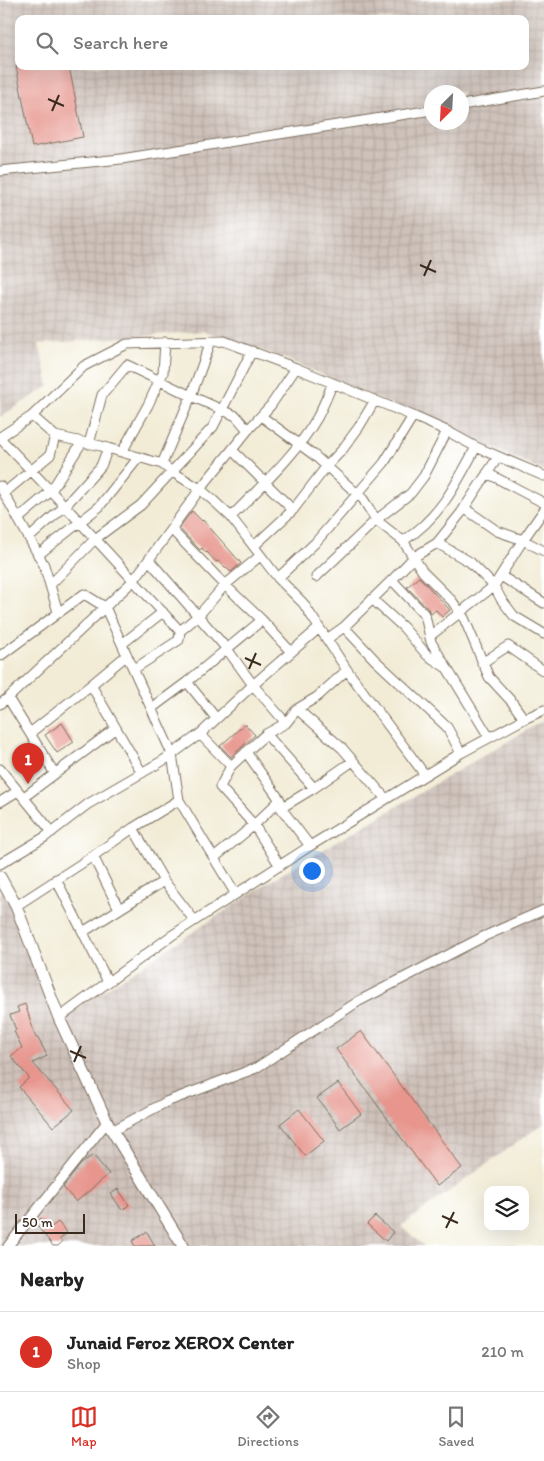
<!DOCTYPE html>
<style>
:root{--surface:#fff;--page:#f2f2f2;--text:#222;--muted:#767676;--line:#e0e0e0;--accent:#d93025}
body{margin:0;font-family:Itim,sans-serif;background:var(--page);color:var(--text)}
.controls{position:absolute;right:15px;bottom:15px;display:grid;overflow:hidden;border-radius:10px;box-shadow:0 5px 20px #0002}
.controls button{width:45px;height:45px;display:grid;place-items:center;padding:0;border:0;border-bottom:1px solid var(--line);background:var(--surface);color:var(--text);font:25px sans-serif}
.compass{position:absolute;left:424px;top:85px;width:45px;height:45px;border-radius:50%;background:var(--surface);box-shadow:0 5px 20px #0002;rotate:204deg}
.scale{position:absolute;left:15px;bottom:12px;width:70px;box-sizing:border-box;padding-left:5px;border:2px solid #3b2a1e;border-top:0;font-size:14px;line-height:18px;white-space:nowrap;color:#3b2a1e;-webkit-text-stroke:4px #fff;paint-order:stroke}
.you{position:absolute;left:311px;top:870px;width:18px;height:18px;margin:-12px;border:4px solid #fff;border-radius:50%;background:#1a73e8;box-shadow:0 0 0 8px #1a73e833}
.badge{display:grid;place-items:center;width:32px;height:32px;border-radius:50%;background:var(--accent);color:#fff;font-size:16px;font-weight:700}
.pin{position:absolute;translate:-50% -41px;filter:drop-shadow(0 1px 2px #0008)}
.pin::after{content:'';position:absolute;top:26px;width:18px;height:15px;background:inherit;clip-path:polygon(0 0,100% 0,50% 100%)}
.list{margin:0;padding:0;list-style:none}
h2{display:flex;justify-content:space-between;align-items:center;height:65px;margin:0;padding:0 20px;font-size:21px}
h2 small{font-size:16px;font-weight:400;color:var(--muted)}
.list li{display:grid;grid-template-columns:32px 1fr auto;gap:15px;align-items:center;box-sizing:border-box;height:80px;padding:0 20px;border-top:1px solid var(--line)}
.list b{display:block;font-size:19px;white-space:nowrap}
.list p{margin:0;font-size:16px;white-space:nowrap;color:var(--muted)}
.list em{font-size:16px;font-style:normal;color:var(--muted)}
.icon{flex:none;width:28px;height:28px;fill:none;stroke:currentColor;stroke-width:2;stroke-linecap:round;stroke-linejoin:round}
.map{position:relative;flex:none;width:544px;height:1246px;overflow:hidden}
.search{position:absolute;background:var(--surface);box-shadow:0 5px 20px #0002;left:15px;right:15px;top:15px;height:55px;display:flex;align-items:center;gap:12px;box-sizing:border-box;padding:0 18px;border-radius:10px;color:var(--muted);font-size:19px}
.sheet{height:145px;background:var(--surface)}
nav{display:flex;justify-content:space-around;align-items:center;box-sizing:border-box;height:70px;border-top:1px solid var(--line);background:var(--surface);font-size:14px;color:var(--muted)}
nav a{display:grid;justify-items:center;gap:2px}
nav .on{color:var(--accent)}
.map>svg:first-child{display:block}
.industrial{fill:url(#industrial-grid);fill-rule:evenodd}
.building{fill:#e7958d}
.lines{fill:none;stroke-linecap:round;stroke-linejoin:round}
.minor-casing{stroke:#7b6e5e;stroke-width:11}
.major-casing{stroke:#7b6e5e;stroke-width:13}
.minor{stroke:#fff;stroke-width:9}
.major{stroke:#fff;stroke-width:11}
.ticks{fill:none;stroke:#3b2a1e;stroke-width:2}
</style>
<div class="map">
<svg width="544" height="1246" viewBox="0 0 544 1246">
<defs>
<pattern id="industrial-grid" width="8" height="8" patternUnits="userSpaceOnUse" patternTransform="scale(1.25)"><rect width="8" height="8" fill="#cec1b9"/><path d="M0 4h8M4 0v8" fill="none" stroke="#b2a69f"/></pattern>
</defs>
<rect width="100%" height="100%" fill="#fff"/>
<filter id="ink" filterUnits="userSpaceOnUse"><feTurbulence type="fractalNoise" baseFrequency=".02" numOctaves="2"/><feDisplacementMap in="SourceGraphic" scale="10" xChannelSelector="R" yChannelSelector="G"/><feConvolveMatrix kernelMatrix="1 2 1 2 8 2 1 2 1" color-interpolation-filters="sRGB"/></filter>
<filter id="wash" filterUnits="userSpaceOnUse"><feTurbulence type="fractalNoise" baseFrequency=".0096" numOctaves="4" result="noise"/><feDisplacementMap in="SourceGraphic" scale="20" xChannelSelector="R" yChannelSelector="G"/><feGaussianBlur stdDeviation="1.12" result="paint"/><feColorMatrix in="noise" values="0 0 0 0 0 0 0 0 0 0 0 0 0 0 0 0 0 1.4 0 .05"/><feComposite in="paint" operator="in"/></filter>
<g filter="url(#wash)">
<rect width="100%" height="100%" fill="#f2ecd6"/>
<path class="industrial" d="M0,0H544V471L283,358L204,331L39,344L49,386L0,417ZM19,19H525V66H19ZM432,92H462V122H432Z
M544,720V1123L401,1226L424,1246H0V888L13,908L56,1022L275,878Z"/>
<g id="blocks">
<path class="building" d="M16,66H69L83,137L32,147Z
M192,511L202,521L203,520L241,563L231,572L218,561L216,562L207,552L206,553L202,548L200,550L179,528Z
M419,577L450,610L442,617L436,610L431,614L430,611L407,587Z
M62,723L74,742L57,753L45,735Z
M245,724L255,735L231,757L220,746Z
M25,1004L36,1038L38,1037L47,1056L33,1063L74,1110L53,1127L19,1087L29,1078L11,1056L22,1048L14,1031L16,1030L10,1015L19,1012L17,1007Z
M361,1031L462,1168L437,1186L336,1049Z
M338,1083L361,1114L340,1129L317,1098Z
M299,1109L324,1141L305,1156L280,1124Z
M93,1155L109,1174L76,1202L63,1187L81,1164Z
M118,1189L129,1205L122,1210L111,1194Z
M375,1216L393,1232L386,1241L367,1224Z
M41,1218L50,1228L58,1222L67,1233L60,1239L62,1242L58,1246H53L35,1223Z
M147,1232L155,1246H135L132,1241Z"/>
</g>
</g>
<g filter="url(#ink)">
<use href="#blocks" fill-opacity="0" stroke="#7b6e5e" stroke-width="1"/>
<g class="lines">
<g class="minor-casing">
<path id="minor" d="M462,105L544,91
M0,171L121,159L432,110
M296,368L413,416L447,431L476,447L544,476
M32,416L84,366L127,344L224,341L296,368L271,405L248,430
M261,416L314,455L363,499L376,520L403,541L423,572L452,601L464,618L489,677L512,702L524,719
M0,437L32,416L55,436L101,446L162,464L171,471L200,489L215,502L231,517L278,578L303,603L347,670L425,775
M0,438L65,506L180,631L198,616L225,585L260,556
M232,450L293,510
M122,452L148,405L163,373L165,342
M162,464L191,396L211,341
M487,473L544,503
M0,486L44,565L58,612
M4,493L50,455L55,436
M464,508L497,531L523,540L544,551
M231,517C261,486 295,456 317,418C323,407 328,394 333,383
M18,519L51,491L82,442
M171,529L225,585L262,620L291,652
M29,538L65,506L101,466L108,448
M403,541C439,519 457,483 476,447
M437,543L470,562L494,586L501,599L514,616L544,634
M254,546L293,510L326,467L342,450L359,427L375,400
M38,555L99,507L139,457
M149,560L227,649L253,685L286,723
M501,576L544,603
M316,577L376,520L411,493L424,476L447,431
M278,578L315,543L384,463L413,416
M392,580L425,615L431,642L489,737
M50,585L95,539L141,505L213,427L252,351
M372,599L403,627L427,655L445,667
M344,627L375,660L447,727L461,753
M430,636L494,586L523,540L544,510
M327,639L344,627L392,580L414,557L437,543L461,513L498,457
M122,644L163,612
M0,656L84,594L105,607L172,754L179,800L235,893
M482,663L508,646L544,671
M134,669L179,640L180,631
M187,682L216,718
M91,685L127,655
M8,698L55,774
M0,704L8,698L134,580L200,489L248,430L236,416L191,396L127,365L102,395L89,444
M152,708L187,682L262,620
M297,709L317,697L347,670
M30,733L91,685L142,773
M200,734L231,766
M266,734L314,788
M246,752L280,800L281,808L310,846
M0,769L52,832
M24,797L116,728
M0,802L18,791
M281,808L314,788L353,761
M133,828L164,881L194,920
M93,856L119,909
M214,858L254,825L280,800
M0,864L45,837L88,804L164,760L200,734L253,685L319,628
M280,866L254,825L220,787L231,766L266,734L286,723L297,709L342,748L386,799
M56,879L108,982
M16,906L93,856L133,828L179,800
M83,932L164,881
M59,1018L171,936L310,846L461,753L524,719L544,710
M112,1131L166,1102L256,1068L359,1001L485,936L544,910
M8,1246L107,1122"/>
</g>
<g class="major-casing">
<path id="major" d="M0,877L16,906L59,1018L107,1122L183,1246"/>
</g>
<use href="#minor" class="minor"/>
<use href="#major" class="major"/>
</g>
</g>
<path class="ticks" d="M48,99L64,106M52,111L59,95M420,265L436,272M424,276L431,260M245,658L261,665M249,669L256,653M70,1051L86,1058M74,1062L81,1046M442,1216L458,1223M446,1228L454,1212"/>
</svg>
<div class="controls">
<button><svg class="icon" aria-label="layers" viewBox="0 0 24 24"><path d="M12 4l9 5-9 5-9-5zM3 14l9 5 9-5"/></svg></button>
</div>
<svg class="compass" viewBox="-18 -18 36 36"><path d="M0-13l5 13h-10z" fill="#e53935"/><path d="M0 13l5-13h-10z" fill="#767676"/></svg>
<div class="scale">50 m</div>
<div class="you"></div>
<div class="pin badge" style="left:28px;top:784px">1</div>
<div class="search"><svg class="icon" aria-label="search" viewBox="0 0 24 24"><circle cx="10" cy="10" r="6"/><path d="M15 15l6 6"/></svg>Search here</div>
</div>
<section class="sheet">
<h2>Nearby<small></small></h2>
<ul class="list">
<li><span class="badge">1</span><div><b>Junaid Feroz XEROX Center</b><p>Shop</p></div><em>210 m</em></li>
</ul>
</section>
<nav>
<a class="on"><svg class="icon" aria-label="map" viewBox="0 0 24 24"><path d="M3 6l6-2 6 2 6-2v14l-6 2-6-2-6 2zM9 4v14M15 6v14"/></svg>Map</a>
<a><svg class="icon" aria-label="directions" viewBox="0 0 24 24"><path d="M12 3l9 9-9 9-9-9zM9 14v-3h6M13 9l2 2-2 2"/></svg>Directions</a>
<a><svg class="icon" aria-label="saved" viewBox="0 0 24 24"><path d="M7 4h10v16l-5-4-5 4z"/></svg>Saved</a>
</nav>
